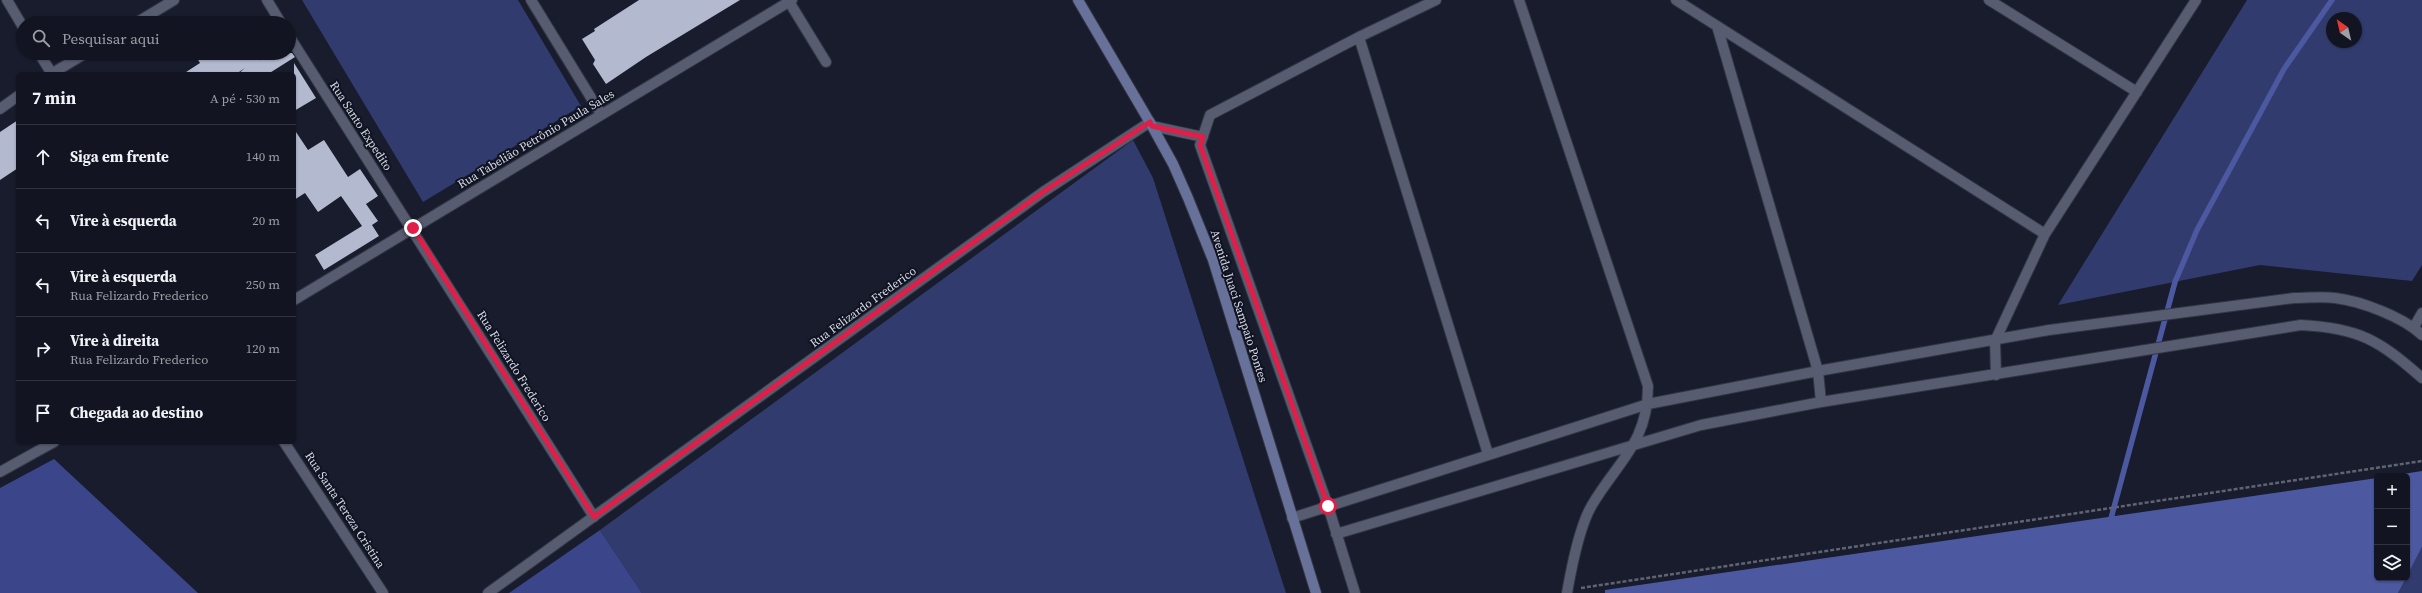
<!DOCTYPE html>
<html lang="pt">
<meta charset="utf-8">
<style>
:root{--surface:#121521;--page:#1f222e;--text:#f1f3f6;--muted:#9c9fa5;--line:#31343f}
body{margin:0;font-family:"Source Serif 4",serif;background:var(--page);color:var(--text)}
.controls{position:absolute;right:12px;bottom:12px;display:grid;overflow:hidden;border-radius:6px;box-shadow:0 1px 3px #0004}
.controls button{width:36px;height:36px;display:grid;place-items:center;padding:0;border:0;border-bottom:1px solid var(--line);background:var(--surface);color:var(--text);font:20px sans-serif}
.compass{position:absolute;left:2326px;top:12px;width:36px;height:36px;border-radius:50%;background:var(--surface);box-shadow:0 1px 3px #0004;rotate:326deg}
.stop{position:absolute;width:12px;height:12px;margin:-9px;border:3px solid #e11d48;border-radius:50%;background:#fff}
.stop.end{background:#e11d48;border-color:#fff;box-shadow:0 1px 4px #0008}
.list{margin:0;padding:0;list-style:none}
h2{display:flex;justify-content:space-between;align-items:center;height:52px;margin:0;padding:0 16px;font-size:17px}
h2 small{font-size:13px;font-weight:400;color:var(--muted)}
.list li{display:grid;grid-template-columns:26px 1fr auto;gap:12px;align-items:center;box-sizing:border-box;height:64px;padding:0 16px;border-top:1px solid var(--line)}
.list b{display:block;font-size:15px;white-space:nowrap}
.list p{margin:0;font-size:13px;white-space:nowrap;color:var(--muted)}
.list em{font-size:13px;font-style:normal;color:var(--muted)}
.icon{flex:none;width:22px;height:22px;fill:none;stroke:currentColor;stroke-width:2;stroke-linecap:round;stroke-linejoin:round}
.map{position:relative;flex:none;width:2422px;height:593px;overflow:hidden}
.search{position:absolute;background:var(--surface);box-shadow:0 1px 3px #0004;left:16px;top:16px;width:280px;height:44px;display:flex;align-items:center;gap:10px;box-sizing:border-box;padding:0 14px;border-radius:22px;color:var(--muted);font-size:15px}
.panel{position:absolute;background:var(--surface);box-shadow:0 1px 3px #0004;left:16px;top:72px;width:280px;height:372px;border-radius:6px}
.map>svg:first-child{display:block}
.green{fill:#313b6e;fill-rule:evenodd}
.forest{fill:#3a458a}
.water{fill:#4c59a1}
.lines{fill:none;stroke-linecap:round;stroke-linejoin:round}
.stream{stroke:#4c59a1;stroke-width:5.5}
.building{fill:#b3b9cf}
.minor-casing{stroke:#333542;stroke-width:12}
.secondary-casing{stroke:#333542;stroke-width:12}
.path{stroke:#606372;stroke-width:2.5;stroke-dasharray:4 2;stroke-linecap:butt}
.minor{stroke:#575c70;stroke-width:10}
.secondary{stroke:#68719a;stroke-width:10}
.route{stroke:#e11d48;stroke-width:5}
.labels{text-anchor:middle;dominant-baseline:central;stroke-width:4;stroke-linejoin:round;paint-order:stroke}
.street-label{font-size:12px;fill:#d7dae6;stroke:#101322}
</style>
<div class="map">
<svg width="2422" height="593" viewBox="0 0 2422 593">
<rect width="100%" height="100%" fill="#181c2c"/>
<path class="green" d="M302,0H518L581,106L423,202Z
M2247,0H2422V265L2412,281L2260,265L2058,305ZM2332,18H2356V42H2332Z
M1133,140L1153,178L1286,593H642L600,530Z
M2422,547V593H2398Z"/>
<path class="forest" d="M54,459L198,593H0V488Z
M600,530L642,593H509Z"/>
<path class="water" d="M2422,471V547L2407,576V476H2390Z
M2377,478V578H2406L2398,593H1605V590Z"/>
<g class="lines">
<path class="stream" d="M2110,522L2175,282L2197,230L2284,69L2332,0"/>
</g>
<path class="building" d="M639,0H740L646,57L606,84L593,64L595,60L582,39L595,31L594,29Z
M194,53H270L259,61L271,53H292L295,57L268,74H238L245,68L236,74H183L200,63Z
M294,63L316,98L294,111Z
M18,120V168L0,180V132Z
M294,129L308,150L324,140L348,177L360,169L378,196L366,204L378,221L372,225L379,236L324,270L315,255L362,226L341,196L318,212L305,193L294,200Z"/>
<g class="lines">
<g class="minor-casing">
<path id="minor" d="M7,0L23,27
M267,0L281,23
M531,0L601,114
M788,0L826,62
M1519,0L1648,386C1648,443 1618,461 1592,505C1580,525 1571,570 1567,593
M1676,0L2045,234
M1989,0L2137,92
M136,23L174,0
M1717,26L1818,371L1821,402
M289,36L594,517
M1359,37L1488,454
M39,53L52,74
M51,74L86,53
M0,109L18,96
M1152,126L1203,137
M294,300L792,0
M2414,327L2422,313
M1996,375L1995,341L2045,234L2196,0
M284,442L383,593
M0,472L54,442
M1292,518L1648,404L1818,371L2049,330L2294,298C2308,298 2322,296 2335,298C2361,301 2403,317 2422,335
M1336,534L1701,425L1821,402L2301,325C2359,328 2379,340 2422,378
M488,593L1043,192L1150,122
M1355,593L1328,506L1200,145L1210,115L1359,37L1436,0"/>
</g>
<g class="secondary-casing">
<path id="secondary" d="M1078,0L1152,126L1173,164L1188,198L1213,260L1316,593"/>
</g>
<path class="path" d="M1581,588L2422,461"/>
<use href="#minor" class="minor"/>
<use href="#secondary" class="secondary"/>
</g>
<g class="lines">
<path class="route" d="M413,228L594,517L1043,192L1150,122L1152,126L1203,137L1200,145L1328,506"/>
</g>
<g class="labels">
<g class="street-label">
<text transform="translate(361 126) rotate(57)">Rua Santo Expedito</text>
<text transform="translate(536 139) rotate(-31)">Rua Tabelião Petrônio Paula Sales</text>
<text transform="translate(1239 306) rotate(72)">Avenida Juaci Sampaio Pontes</text>
<text transform="translate(863 307) rotate(-36)">Rua Felizardo Frederico</text>
<text transform="translate(514 366) rotate(58)">Rua Felizardo Frederico</text>
<text transform="translate(345 510) rotate(57)">Rua Santa Tereza Cristina</text>
</g>
</g>
</svg>
<div class="controls">
<button>+</button>
<button>−</button>
<button><svg class="icon" aria-label="layers" viewBox="0 0 24 24"><path d="M12 4l9 5-9 5-9-5zM3 14l9 5 9-5"/></svg></button>
</div>
<svg class="compass" viewBox="-18 -18 36 36"><path d="M0-13l5 13h-10z" fill="#e53935"/><path d="M0 13l5-13h-10z" fill="#9c9fa5"/></svg>
<div class="stop" style="left:1328px;top:506px"></div>
<div class="stop end" style="left:413px;top:228px"></div>
<div class="search"><svg class="icon" aria-label="search" viewBox="0 0 24 24"><circle cx="10" cy="10" r="6"/><path d="M15 15l6 6"/></svg>Pesquisar aqui</div>
<section class="panel">
<h2>7 min<small>A pé · 530 m</small></h2>
<ul class="list">
<li><svg class="icon" aria-label="ahead" viewBox="0 0 24 24"><path d="M12 20V5M6 11l6-6 6 6"/></svg><div><b>Siga em frente</b></div><em>140 m</em></li>
<li><svg class="icon" aria-label="left" viewBox="0 0 24 24"><path d="M17 20v-9H6M10 6l-5 5 5 5"/></svg><div><b>Vire à esquerda</b></div><em>20 m</em></li>
<li><svg class="icon" aria-label="left" viewBox="0 0 24 24"><path d="M17 20v-9H6M10 6l-5 5 5 5"/></svg><div><b>Vire à esquerda</b><p>Rua Felizardo Frederico</p></div><em>250 m</em></li>
<li><svg class="icon" aria-label="right" viewBox="0 0 24 24"><path d="M7 20v-9h11M14 6l5 5-5 5"/></svg><div><b>Vire à direita</b><p>Rua Felizardo Frederico</p></div><em>120 m</em></li>
<li><svg class="icon" aria-label="arrive" viewBox="0 0 24 24"><path d="M6 21V4h12l-3 4 3 4H6"/></svg><div><b>Chegada ao destino</b></div></li>
</ul>
</section>
</div>
